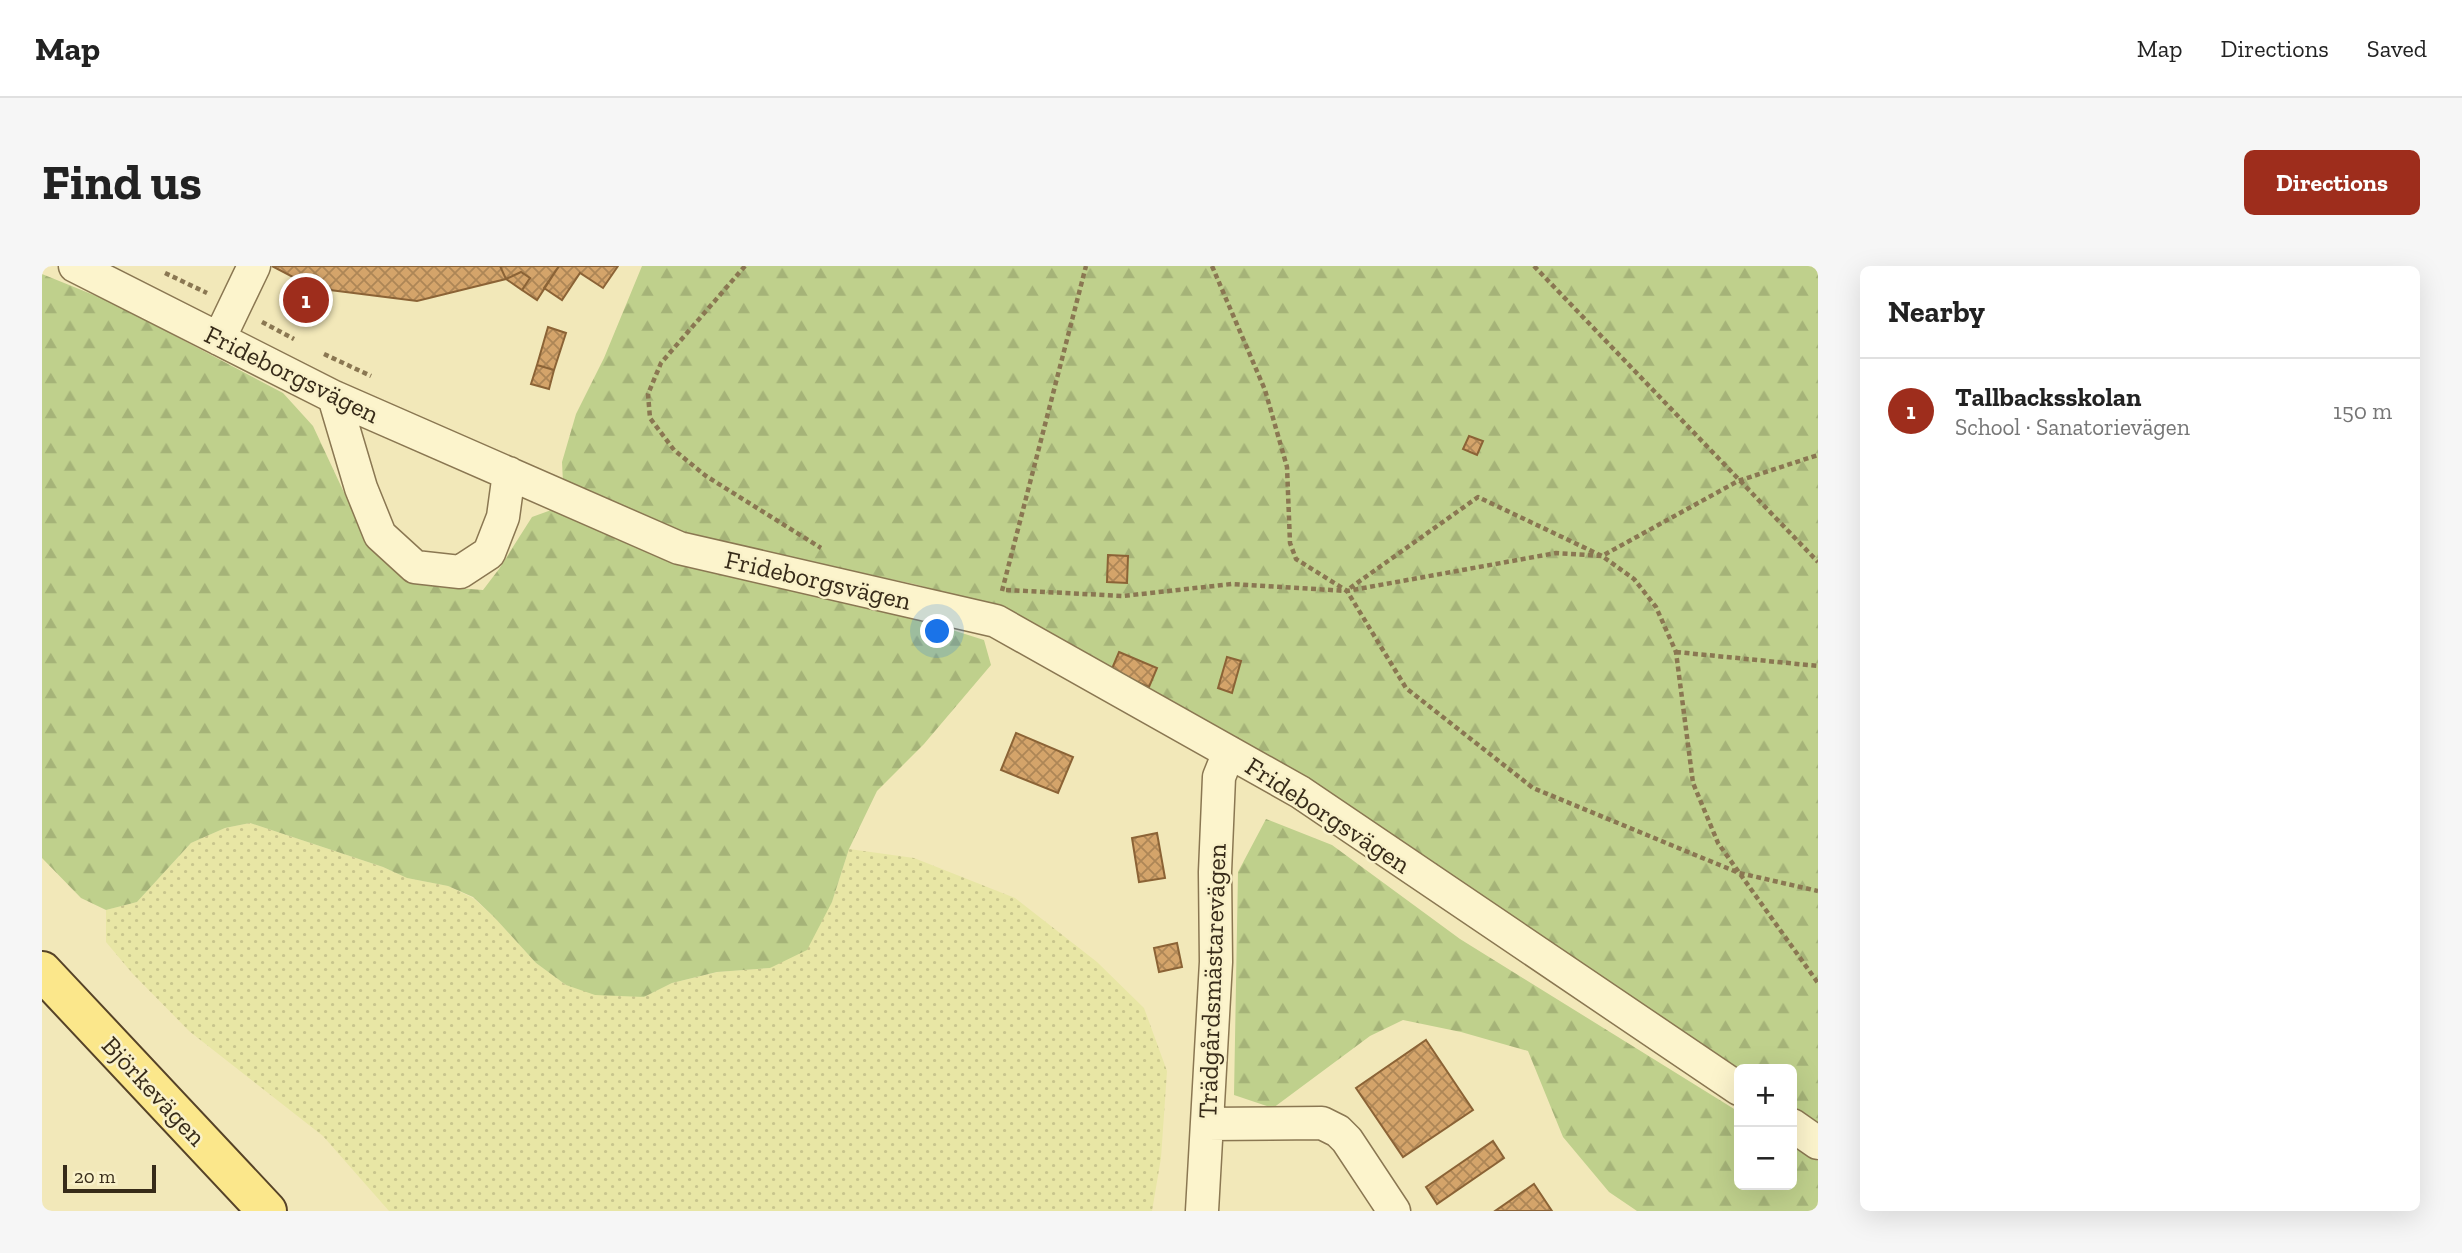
<!DOCTYPE html>
<meta charset="utf-8">
<style>
:root{--surface:#fff;--page:#f6f6f6;--text:#222;--muted:#767676;--line:#e0e0e0;--accent:#9e2d1c}
body{margin:0;font-family:"Zilla Slab",serif;background:var(--page);color:var(--text)}
.controls{position:absolute;right:21px;bottom:21px;display:grid;overflow:hidden;border-radius:10px;box-shadow:0 7px 28px #0002}
.controls button{width:63px;height:63px;display:grid;place-items:center;padding:0;border:0;border-bottom:2px solid var(--line);background:var(--surface);color:var(--text);font:35px sans-serif}
.scale{position:absolute;left:21px;bottom:18px;width:93px;box-sizing:border-box;padding-left:7px;border:4px solid #372b19;border-top:0;font-size:19px;line-height:24px;white-space:nowrap;color:#372b19;-webkit-text-stroke:5px #f9f1c9;paint-order:stroke}
.you{position:absolute;left:896px;top:366px;width:24px;height:24px;margin:-18px;border:5px solid #fff;border-radius:50%;background:#1a73e8;box-shadow:0 0 0 10px #1a73e833}
.badge{display:grid;place-items:center;width:46px;height:46px;border-radius:50%;background:var(--accent);color:#fff;font-size:23px;font-weight:700}
.pin{position:absolute;translate:-50% -50%;border:4px solid #fff;box-shadow:0 2px 7px #0006}
.list{margin:0;padding:0;list-style:none}
h2{display:flex;justify-content:space-between;align-items:center;height:91px;margin:0;padding:0 28px;font-size:30px}
h2 small{font-size:23px;font-weight:400;color:var(--muted)}
.list li{display:grid;grid-template-columns:46px 1fr auto;gap:21px;align-items:center;box-sizing:border-box;height:105px;padding:0 28px;border-top:2px solid var(--line)}
.list b{display:block;font-size:26px;white-space:nowrap}
.list p{margin:0;font-size:23px;white-space:nowrap;color:var(--muted)}
.list em{font-size:23px;font-style:normal;color:var(--muted)}
.map{position:relative;flex:none;width:1776px;height:945px;overflow:hidden;border-radius:10px}
header{display:flex;align-items:center;gap:42px;box-sizing:border-box;height:98px;padding:0 35px;background:var(--surface);border-bottom:2px solid var(--line)}
header strong{font-size:33px}
nav{display:flex;gap:38px;margin-inline-start:auto;font-size:24px}
.intro{display:flex;align-items:center;justify-content:space-between;box-sizing:border-box;height:168px;padding:0 42px}
h1{margin:0;font-size:49px}
.button{padding:18px 32px;border-radius:10px;background:var(--accent);color:#fff;font-size:24px;font-weight:700}
main{display:flex;gap:42px;padding:0 42px}
aside{flex:1;background:var(--surface);border-radius:10px;box-shadow:0 7px 28px #0002}
.map>svg:first-child{display:block}
.farmland{fill:url(#farmland-dots)}
.forest{fill:url(#forest-firs)}
.building{fill:url(#building-cross-hatch);stroke:#8b6336;stroke-width:2}
.lines{fill:none;stroke-linecap:round;stroke-linejoin:round}
.minor-casing{stroke:#8a7752;stroke-width:35}
.major-casing{stroke:#564328;stroke-width:42}
.path{stroke:#8a7752;stroke-width:4.5;stroke-dasharray:5 3.5;stroke-linecap:butt}
.minor{stroke:#fcf4cc;stroke-width:32}
.major{stroke:#fbe78b;stroke-width:38}
.labels{text-anchor:middle;dominant-baseline:central;stroke-width:5;stroke-linejoin:round;paint-order:stroke}
.street-label{font-size:26px;fill:#372b19;stroke:#f9f1c9}
</style>
<header>
<strong>Map</strong>
<nav><a>Map</a><a>Directions</a><a>Saved</a></nav>
</header>
<div class="intro"><h1>Find us</h1><a class="button">Directions</a></div>
<main>
<div class="map">
<svg width="1776" height="945" viewBox="0 0 1776 945">
<defs>
<pattern id="farmland-dots" width="8" height="8" patternUnits="userSpaceOnUse" patternTransform="scale(1.75)"><rect width="8" height="8" fill="#e8e6a5"/><path d="M2 2h.1M6 6h.1" fill="none" stroke="#c8c58d" stroke-width="1.8" stroke-linecap="round"/></pattern>
<pattern id="forest-firs" width="22" height="20" patternUnits="userSpaceOnUse" patternTransform="scale(1.75)"><rect width="22" height="20" fill="#bfd08c"/><path d="M5 1l3.5 6h-7zM16 11l3.5 6h-7z" fill="#a5b378"/></pattern>
<pattern id="building-cross-hatch" width="8" height="8" patternUnits="userSpaceOnUse" patternTransform="scale(1.75)"><rect width="8" height="8" fill="#d4a46a"/><path d="M0 0l8 8M0 8l8-8" fill="none" stroke="#ad8656"/></pattern>
</defs>
<rect width="100%" height="100%" fill="#f2e8b9"/>
<path class="farmland" d="M208,557L341,601L365,612L406,620L431,632L452,651L494,697L524,719L602,731L630,717L676,706L728,702L790,636L807,583L872,592L973,632L1055,696L1102,742L1125,805L1119,892L1110,945H347L281,870L147,765L90,707L64,676V644L95,636L149,577L183,562Z"/>
<path class="forest" d="M600,0H1776V859L1750,841V803H1697V805L1327,553L1237,496L960,342L872,318L626,267L521,217L520,196L534,148L562,92Z
M0,8L69,36L241,127L271,160L327,280L366,309L403,321L441,324L457,303L490,251L512,243L635,292L777,331L866,350L942,374L949,399L882,478L835,525L807,583L790,636L765,684L728,702L675,706L630,717L602,731L553,729L524,719L494,697L452,651L431,631L406,620L365,612L341,601L208,557L183,562L149,577L95,636L64,644L39,632L0,592Z
M1224,553L1290,579L1418,673L1697,846V919H1750V879L1776,895V945H1595L1567,926L1521,871L1486,785L1419,766L1361,754L1328,770L1231,842L1192,829L1196,606Z"/>
<path class="building" d="M230,0H458L464,13L375,35L272,22Z
M458,0H517L495,34L480,24L488,12L479,6L464,13Z
M517,0H576L561,22L538,7L520,34L502,22Z
M479,6L488,12L480,24L464,13Z
M506,61L524,67L512,104L495,99Z
M495,99L512,104L507,123L489,118Z
M1427,170L1441,175L1435,189L1421,183Z
M1066,289L1086,290L1085,317L1065,316Z
M1077,386L1115,402L1107,421L1069,405Z
M1185,391L1199,395L1190,427L1176,422Z
M974,467L1031,491L1016,527L959,504Z
M1115,567L1123,612L1097,616L1090,572Z
M1135,677L1140,701L1117,706L1112,682Z
M1384,774L1431,844L1361,891L1314,822Z
M1451,875L1462,892L1395,938L1384,921Z
M1492,918L1510,945H1453Z"/>
<g class="lines">
<g class="minor-casing">
<path id="minor" d="M33,0L292,131L637,282L954,355L1258,526L1697,823
M177,73L212,0
M292,131L319,222L338,269L373,301L418,306L447,287L461,251L467,207
M1165,858L1280,857L1296,865L1305,874L1352,945
M1750,859L1776,877
M1160,945L1174,696L1173,606L1177,511L1187,486"/>
</g>
<g class="major-casing">
<path id="major" d="M0,705L225,945"/>
</g>
<path class="path" d="M703,0L619,97L606,128L608,152L632,184L664,210L779,282
M1170,0L1223,124L1245,201L1248,277L1254,293L1305,325L1364,422L1491,522L1697,607L1776,625
M1492,0L1776,296
M123,7L165,27
M220,56L252,73
M282,88L329,110
M1308,322L1436,231L1560,290L1696,215L1776,189
M964,324L1081,330L1190,318L1305,325L1514,287L1560,290L1592,313L1614,341L1634,386L1651,517L1676,577L1776,717
M960,325L1044,0
M1634,386L1776,400"/>
<use href="#minor" class="minor"/>
<use href="#major" class="major"/>
</g>
<g class="labels">
<g class="street-label">
<text transform="translate(250 108) rotate(26)">Frideborgsvägen</text>
<text transform="translate(776 314) rotate(13)">Frideborgsvägen</text>
<text transform="translate(1286 549) rotate(33)">Frideborgsvägen</text>
<text transform="translate(1170 715) rotate(-88)">Trädgårdsmästarevägen</text>
<text transform="translate(112 825) rotate(47)">Björkevägen</text>
</g>
</g>
</svg>
<div class="controls">
<button>+</button>
<button>−</button>
</div>
<div class="scale">20 m</div>
<div class="you"></div>
<div class="pin badge" style="left:264px;top:34px">1</div>
</div>
<aside>
<h2>Nearby<small></small></h2>
<ul class="list">
<li><span class="badge">1</span><div><b>Tallbacksskolan</b><p>School · Sanatorievägen</p></div><em>150 m</em></li>
</ul>
</aside>
</main>
